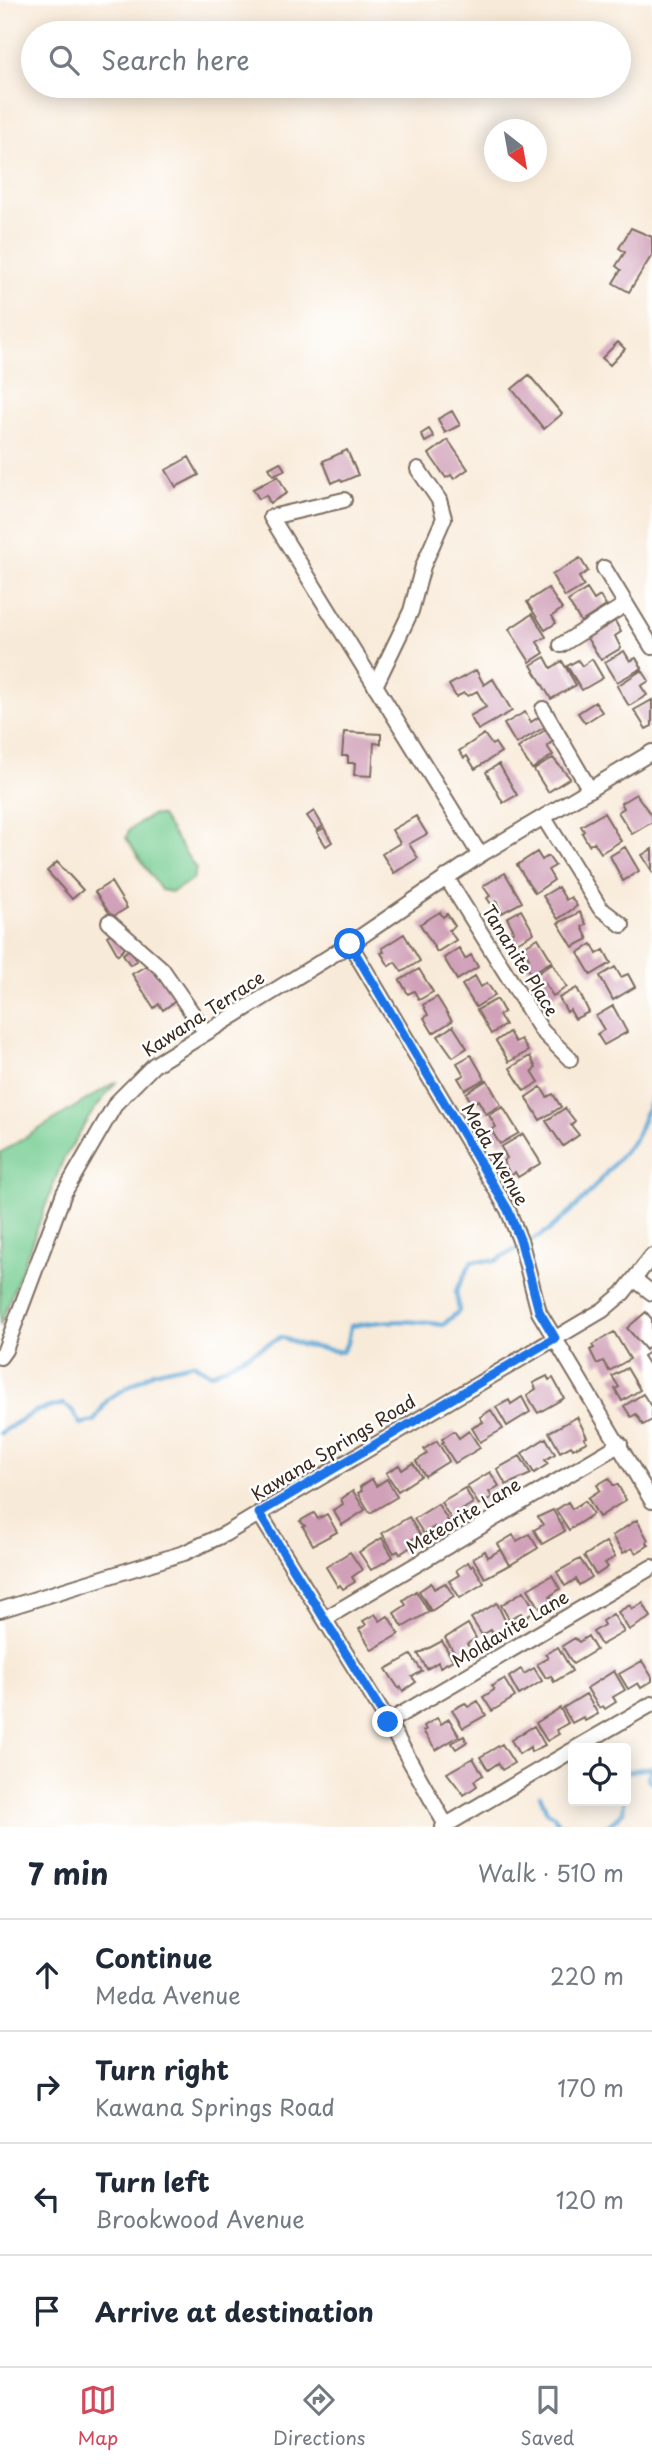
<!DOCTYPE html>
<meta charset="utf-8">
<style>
:root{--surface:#fff;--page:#f2f2f3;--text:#1f2937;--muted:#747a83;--line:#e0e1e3;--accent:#d1495b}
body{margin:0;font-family:"Playpen Sans",sans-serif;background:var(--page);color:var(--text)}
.controls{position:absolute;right:21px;bottom:21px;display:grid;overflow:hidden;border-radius:7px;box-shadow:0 4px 18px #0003}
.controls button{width:63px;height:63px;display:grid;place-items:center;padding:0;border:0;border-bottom:2px solid var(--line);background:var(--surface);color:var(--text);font:35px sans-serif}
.compass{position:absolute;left:484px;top:119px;width:63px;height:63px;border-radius:50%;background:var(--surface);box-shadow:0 4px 18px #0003;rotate:149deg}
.stop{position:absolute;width:21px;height:21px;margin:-16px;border:5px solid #1a73e8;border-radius:50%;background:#fff}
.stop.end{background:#1a73e8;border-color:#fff;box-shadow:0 2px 7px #0008}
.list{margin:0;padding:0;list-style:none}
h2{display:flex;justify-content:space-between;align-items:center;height:91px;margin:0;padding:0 28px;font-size:30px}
h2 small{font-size:23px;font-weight:400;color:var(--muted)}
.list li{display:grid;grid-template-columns:46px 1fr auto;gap:21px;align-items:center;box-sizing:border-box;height:112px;padding:0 28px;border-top:2px solid var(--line)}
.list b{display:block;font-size:26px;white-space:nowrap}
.list p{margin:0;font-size:23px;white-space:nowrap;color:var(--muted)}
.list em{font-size:23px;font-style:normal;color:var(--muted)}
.icon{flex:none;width:38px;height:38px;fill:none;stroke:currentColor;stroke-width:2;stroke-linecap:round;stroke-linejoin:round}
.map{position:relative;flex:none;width:652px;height:1827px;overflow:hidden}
.search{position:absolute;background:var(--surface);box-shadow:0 4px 18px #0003;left:21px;right:21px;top:21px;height:77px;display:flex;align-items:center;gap:18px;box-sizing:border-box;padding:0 24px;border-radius:38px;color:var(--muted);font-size:26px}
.sheet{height:539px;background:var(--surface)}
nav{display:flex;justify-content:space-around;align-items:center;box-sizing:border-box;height:98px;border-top:2px solid var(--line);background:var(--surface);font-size:19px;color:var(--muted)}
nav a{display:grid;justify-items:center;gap:4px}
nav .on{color:var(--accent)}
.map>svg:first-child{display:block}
.green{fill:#77ce93;stroke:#597c58;stroke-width:2}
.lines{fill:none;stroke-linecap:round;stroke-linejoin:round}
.stream{stroke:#5ca5d3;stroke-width:4.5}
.building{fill:#d0a0b8}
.minor-casing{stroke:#7d6d5f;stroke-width:18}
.minor{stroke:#fff;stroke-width:14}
.route{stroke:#1a73e8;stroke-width:9}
.labels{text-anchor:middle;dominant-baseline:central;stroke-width:5;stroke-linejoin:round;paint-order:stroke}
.street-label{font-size:18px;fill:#3b2a1e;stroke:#fff}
</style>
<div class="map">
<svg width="652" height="1827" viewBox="0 0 652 1827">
<rect width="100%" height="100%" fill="#fff"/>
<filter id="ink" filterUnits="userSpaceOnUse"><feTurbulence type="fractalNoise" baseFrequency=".0143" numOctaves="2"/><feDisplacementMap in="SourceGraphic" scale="14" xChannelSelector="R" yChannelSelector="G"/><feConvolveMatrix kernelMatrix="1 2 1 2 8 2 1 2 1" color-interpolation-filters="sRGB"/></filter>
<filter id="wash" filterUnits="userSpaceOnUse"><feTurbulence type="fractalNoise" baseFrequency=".00686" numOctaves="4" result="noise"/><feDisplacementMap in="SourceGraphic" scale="28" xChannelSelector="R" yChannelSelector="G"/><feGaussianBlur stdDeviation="1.57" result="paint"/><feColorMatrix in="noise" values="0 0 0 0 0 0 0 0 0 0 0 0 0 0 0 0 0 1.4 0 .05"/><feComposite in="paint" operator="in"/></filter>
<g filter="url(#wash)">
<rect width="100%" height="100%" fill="#f8ead8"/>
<path class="green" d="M152,815L161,816L196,869L193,879L172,892L161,890L126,838L129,830Z
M117,1081L91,1114L63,1160L0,1326V1153Z"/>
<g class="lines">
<path class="stream" d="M526,1244L548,1231L585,1198L635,1139L652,1097
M0,1433L36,1411L63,1404L72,1410L80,1424L94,1421L108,1399L154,1372L193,1363L211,1374L281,1337L301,1345L342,1352L348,1342L351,1326C385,1320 410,1320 443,1325L459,1311L456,1291L472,1261H495L518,1248
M626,1772L652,1767L648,1777L650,1782H652
M540,1795L547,1812L554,1815L559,1827
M607,1827L623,1812L624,1801"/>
</g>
<g id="blocks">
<path class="building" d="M631,228L652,237V255L629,292L613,283L621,270L616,266L625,252L619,248Z
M618,342L625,349L610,365L602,358Z
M529,375L562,414L544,429L512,389Z
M452,411L460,425L445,433L438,419Z
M429,429L434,437L425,442L421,434Z
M448,440L468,469L454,479L451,475L446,478L429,454Z
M347,450L358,475L342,482L340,479L332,483L323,461Z
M189,457L199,475L176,487L166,470Z
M280,462L285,470L273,475L269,468Z
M278,476L287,493L270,503L266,495L259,499L253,489Z
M580,558L588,571L579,577L584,586L565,597L552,575Z
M548,588L562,609L552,616L556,623L545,630L527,602Z
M587,589L594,600L600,596L606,606L581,622L568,601Z
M532,614L546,637L537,642L544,653L530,662L509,629Z
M615,621L621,632L615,636L621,648L601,660L587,638Z
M624,651L630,661L636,658L642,668L617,682L605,662Z
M545,657L551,668L562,661L576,685L551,699L531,665Z
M592,659L603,678L582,690L567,666L578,660L582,666Z
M476,670L484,685L493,679L512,711L478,730L470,716L486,707L477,691L468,696L464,693L456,697L449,685Z
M642,670L649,681L641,686L647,695L629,706L617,686Z
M652,700V726L646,729L634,710Z
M595,702L602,712L585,723L578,713Z
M525,712L531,722L539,717L545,727L516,744L504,724Z
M545,730L553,741L547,746L553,755L532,769L518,748Z
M344,732L381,734V744L374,743L372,776L354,775L355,763H348V756H342Z
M484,734L492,745L495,743L501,752L475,769L467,756L464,758L459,751Z
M553,758L570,778L548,792L534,770Z
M499,764L517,795L503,803L486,772Z
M636,794L652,816V822L632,834L618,812L624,808L621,803Z
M314,811L323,826L317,830L307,816Z
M604,813L621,841L601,853L594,842L589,845L582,833L584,831L581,826Z
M416,816L427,834L409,844L418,858L394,873L382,854L400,843L392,830Z
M324,828L332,842L326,846L317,832Z
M625,847L639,871L623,881L610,856Z
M652,849V871L642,855Z
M537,852L542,860L548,856L555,866L548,870L554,880L535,893L517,865Z
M57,862L83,890L72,899L47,871Z
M505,873L522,902L502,913L496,901L491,904L487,898L490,896L483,886Z
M111,882L127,908L112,917L95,892Z
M558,887L566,900L571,897L577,906L558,919L543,896Z
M521,910L534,933L515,944L509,934L514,931L507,918Z
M440,912L443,917L447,914L455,926L449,930L456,940L437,952L420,924Z
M580,912L586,924L582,927L588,939L573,947L558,923Z
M116,931L125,947L118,955L107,936Z
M404,934L420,961L402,972L395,962L389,966L381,953L384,952L382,948Z
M538,938L552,961L531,974L524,961L529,958L523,947Z
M592,944L597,954L604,950L611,963L591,975L578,953Z
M459,948L465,959L471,955L478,967L457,980L444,958Z
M130,949L137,961L130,965L123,954Z
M552,963L567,987L553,996L544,982L535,988L530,979Z
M149,964L159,979L163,976L177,1000L163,1010L159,1004L154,1008L132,974Z
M615,967L621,977L628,974L635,987L613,1000L600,976Z
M419,969L433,992L419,1000L414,991L408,994L400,980Z
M475,976L481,987L487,983L495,995L476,1007L462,985Z
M577,988L589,1012L575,1019L570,1010L567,1012L559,998Z
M437,997L452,1021L433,1033L424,1018L428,1015L423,1005Z
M497,999L504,1012L499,1015L505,1025L491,1034L477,1010Z
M613,1006L627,1032L604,1045L597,1034L604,1030L596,1016Z
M453,1026L467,1048L453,1057L438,1036Z
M509,1032L515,1042L521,1039L528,1051L509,1062L496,1041Z
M471,1055L485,1079L465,1090L458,1078L464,1075L457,1063Z
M530,1056L536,1068L532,1071L539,1082L524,1091L510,1068Z
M487,1080L501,1105L486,1114L478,1100L472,1104L466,1093Z
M541,1087L547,1097L553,1094L561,1107L540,1120L526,1097Z
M503,1107L519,1133L500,1144L491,1130L496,1127L489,1115Z
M565,1108L575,1121L571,1125L579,1135L563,1146L546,1121Z
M523,1134L541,1163L518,1177L515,1172L511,1176L503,1161L507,1158L501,1147Z
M646,1312L652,1319V1345L646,1350L627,1328Z
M614,1332L630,1359L609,1371L603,1361L597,1364L590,1350L594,1348L592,1345Z
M652,1350V1370L643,1356Z
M627,1368L640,1390L622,1401L615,1389L619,1387L612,1376Z
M547,1376L549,1380L553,1378L564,1398L538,1413L527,1395L536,1389L533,1383Z
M643,1394L652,1408V1420L643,1425L636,1414L631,1417L624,1406Z
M522,1397L530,1412L507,1426L496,1407L509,1400L511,1404Z
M491,1410L503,1429L480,1442L472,1428L483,1422L480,1417Z
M577,1417L587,1437L584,1438L587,1442L573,1449L571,1446L560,1452L549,1432Z
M454,1431L459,1438L469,1431L480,1448L455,1463L442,1443L444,1442L442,1439Z
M546,1438L555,1454L545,1460L548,1464L534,1473L522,1453Z
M437,1441L449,1461L425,1476L416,1461L427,1454L424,1449Z
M520,1456L531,1474L506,1485L497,1469Z
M413,1463L421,1476L398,1491L386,1473L399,1465L402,1470Z
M490,1472L499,1486L489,1492L492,1497L479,1505L467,1486Z
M609,1478L613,1485H618L626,1500L599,1517L588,1498L600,1490L597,1485Z
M372,1479L376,1486L387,1479L397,1497L370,1513L358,1493L362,1491L360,1487Z
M465,1488L473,1503L462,1510L464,1514L452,1521L441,1502Z
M353,1491L365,1510L342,1525L333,1510L343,1504L341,1499Z
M585,1501L593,1514L569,1530L556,1510L568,1502L572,1509Z
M438,1504L450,1524L436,1532L434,1527L424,1534L414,1519Z
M553,1510L565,1531L542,1544L534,1530L543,1525L538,1517Z
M314,1513L318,1519L327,1514L337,1532L313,1545L303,1527L305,1526L300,1521Z
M409,1517L420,1535L409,1541L412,1546L400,1554L398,1551L394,1553L382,1533Z
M637,1520L648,1540L646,1542L649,1545L636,1553L632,1548L623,1553L612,1536Z
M529,1534L538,1548L510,1565L498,1544L513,1535L517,1541Z
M382,1538L393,1557L371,1570L359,1552Z
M606,1542L615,1557L605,1563L608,1567L596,1575L584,1556Z
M500,1550L509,1565L485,1578L473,1558L485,1551L488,1557Z
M350,1552L362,1570L352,1577L355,1582L343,1589L340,1585L338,1587L326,1567Z
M580,1559L592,1577L579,1585L576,1579L565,1586L557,1572Z
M468,1562L471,1567L473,1565L484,1583L460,1598L449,1581L459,1575L456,1570Z
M552,1575L560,1589L550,1596L553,1600L540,1608L528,1589Z
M431,1583L434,1589L445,1583L454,1596L431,1611L419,1591Z
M416,1591L429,1612L403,1627L394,1613L406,1605L403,1600Z
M524,1591L535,1610L524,1618L521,1613L509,1619L501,1605Z
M497,1603L508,1627L494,1636L491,1630L482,1635L471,1618Z
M643,1603L651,1617L629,1630L618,1612L630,1605L632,1609Z
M375,1614L380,1621L388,1616L399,1634L372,1650L359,1629L366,1625L363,1621Z
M613,1614L624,1632L601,1645L593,1632L604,1625L602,1621Z
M468,1624L476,1638L467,1644L470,1649L457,1657L445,1638Z
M588,1636L596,1650L573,1664L562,1646L575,1638L579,1642Z
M442,1641L453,1660L440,1667L438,1662L427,1669L418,1654Z
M558,1647L572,1671L554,1682L551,1676L546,1678L537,1664L548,1658L545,1654Z
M411,1655L422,1671L412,1677L416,1682L403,1691L401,1687L399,1689L386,1669Z
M642,1661L652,1677V1681L641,1688L638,1683L628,1689L619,1674Z
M534,1668L542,1681L519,1695L509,1677L521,1669L524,1674Z
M614,1671L625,1690L613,1697L616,1702L605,1709L603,1706L599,1708L587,1688Z
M504,1679L515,1697L492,1711L483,1697L494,1690L492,1686Z
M586,1694L598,1714L585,1721L583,1717L572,1723L563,1708Z
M478,1701L486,1715L463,1728L452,1710L465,1703L468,1707Z
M560,1708L568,1723L556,1730L559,1734L547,1741L536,1723Z
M437,1718L441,1724L449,1719L459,1736L436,1750L423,1731L426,1730L424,1726Z
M534,1726L545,1745L531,1752L530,1747L519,1754L511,1740Z
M464,1736L467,1742L456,1749L452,1743Z
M502,1744L514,1763L502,1770L498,1763L488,1770L480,1757Z
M473,1758L483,1775L474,1781L477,1786L464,1795L447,1773Z"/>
</g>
</g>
<g filter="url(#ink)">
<use href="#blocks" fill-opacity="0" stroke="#7d6d5f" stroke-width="2"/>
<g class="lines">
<g class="minor-casing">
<path id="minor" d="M344,500L271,517L480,855
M604,568L652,647
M561,645L626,604
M375,686L411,611L423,566L444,518L439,500L418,469
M543,709L590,790
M544,818L600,908L622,925
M446,877L542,1031L570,1059
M109,922L162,969L206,1033
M350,944L508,1210L521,1243L539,1312L652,1501
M634,1279L652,1293
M0,1357L5,1350L64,1193L116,1103L154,1065L350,944L480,855L652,752
M259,1513L388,1722L447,1827
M0,1610L184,1553L225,1534L603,1310L623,1293L652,1256
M326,1618L620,1444
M388,1722L652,1567
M576,1748L652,1704
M443,1827L573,1750"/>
</g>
<use href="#minor" class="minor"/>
</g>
</g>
<g class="lines" filter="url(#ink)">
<path class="route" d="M350,944L508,1210L521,1242L539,1311L555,1338L259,1513L388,1722"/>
</g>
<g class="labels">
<g class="street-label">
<text transform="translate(521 960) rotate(58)">Tananite Place</text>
<text transform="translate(203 1013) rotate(-33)">Kawana Terrace</text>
<text transform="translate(496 1154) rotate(60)">Meda Avenue</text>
<text transform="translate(333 1447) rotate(-31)">Kawana Springs Road</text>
<text transform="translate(463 1515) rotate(-31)">Meteorite Lane</text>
<text transform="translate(510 1628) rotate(-31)">Moldavite Lane</text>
</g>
</g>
</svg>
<div class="controls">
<button><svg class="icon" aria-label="locate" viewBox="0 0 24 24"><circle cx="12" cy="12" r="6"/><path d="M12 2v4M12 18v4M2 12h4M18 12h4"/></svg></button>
</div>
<svg class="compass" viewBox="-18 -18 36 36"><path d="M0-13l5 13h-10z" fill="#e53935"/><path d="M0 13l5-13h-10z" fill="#747a83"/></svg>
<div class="stop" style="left:350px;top:944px"></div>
<div class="stop end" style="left:388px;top:1722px"></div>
<div class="search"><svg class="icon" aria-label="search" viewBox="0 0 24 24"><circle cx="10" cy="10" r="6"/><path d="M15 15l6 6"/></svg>Search here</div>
</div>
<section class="sheet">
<h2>7 min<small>Walk · 510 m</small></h2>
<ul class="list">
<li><svg class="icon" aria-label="ahead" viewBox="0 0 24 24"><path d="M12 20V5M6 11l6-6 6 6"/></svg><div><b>Continue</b><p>Meda Avenue</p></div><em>220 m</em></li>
<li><svg class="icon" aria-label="right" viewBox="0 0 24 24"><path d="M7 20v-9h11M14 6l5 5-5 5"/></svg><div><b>Turn right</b><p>Kawana Springs Road</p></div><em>170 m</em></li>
<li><svg class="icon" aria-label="left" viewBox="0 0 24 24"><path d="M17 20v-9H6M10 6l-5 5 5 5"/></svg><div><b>Turn left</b><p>Brookwood Avenue</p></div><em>120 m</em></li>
<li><svg class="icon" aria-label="arrive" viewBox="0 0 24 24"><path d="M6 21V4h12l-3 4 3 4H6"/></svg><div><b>Arrive at destination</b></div></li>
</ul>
</section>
<nav>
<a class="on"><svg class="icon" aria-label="map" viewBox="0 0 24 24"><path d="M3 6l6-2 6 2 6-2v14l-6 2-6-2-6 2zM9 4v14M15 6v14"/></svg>Map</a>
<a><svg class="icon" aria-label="directions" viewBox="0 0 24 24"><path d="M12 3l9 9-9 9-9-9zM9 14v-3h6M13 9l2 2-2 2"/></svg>Directions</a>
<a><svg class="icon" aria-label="saved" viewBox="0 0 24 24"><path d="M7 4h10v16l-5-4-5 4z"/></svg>Saved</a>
</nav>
